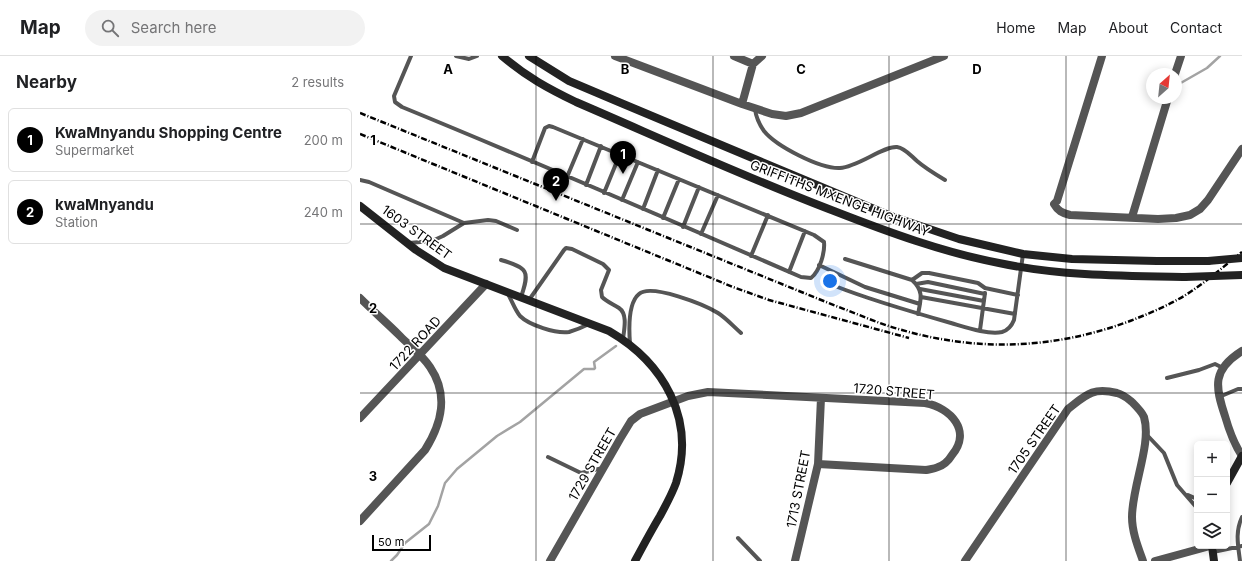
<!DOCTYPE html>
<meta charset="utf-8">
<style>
:root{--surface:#fff;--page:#f2f2f2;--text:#202124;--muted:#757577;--line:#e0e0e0;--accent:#000}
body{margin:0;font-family:Inter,sans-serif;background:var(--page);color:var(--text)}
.controls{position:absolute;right:12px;bottom:12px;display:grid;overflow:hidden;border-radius:6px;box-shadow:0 2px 10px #0003}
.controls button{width:36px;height:36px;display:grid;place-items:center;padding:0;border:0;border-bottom:1px solid var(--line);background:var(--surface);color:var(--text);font:20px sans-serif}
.compass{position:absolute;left:786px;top:12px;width:36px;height:36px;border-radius:50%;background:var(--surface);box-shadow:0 2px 10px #0003;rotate:27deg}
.scale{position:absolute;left:12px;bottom:10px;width:59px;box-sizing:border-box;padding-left:4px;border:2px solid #000;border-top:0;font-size:11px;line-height:14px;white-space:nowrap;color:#000;-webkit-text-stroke:3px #fff;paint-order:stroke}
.you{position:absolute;left:470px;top:225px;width:14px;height:14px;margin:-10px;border:3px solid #fff;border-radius:50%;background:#1a73e8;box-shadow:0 0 0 6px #1a73e833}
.badge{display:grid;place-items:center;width:26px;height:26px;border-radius:50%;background:var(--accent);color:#fff;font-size:13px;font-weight:700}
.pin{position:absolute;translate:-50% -33px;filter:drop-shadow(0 1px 2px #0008)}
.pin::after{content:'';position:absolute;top:21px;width:14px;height:12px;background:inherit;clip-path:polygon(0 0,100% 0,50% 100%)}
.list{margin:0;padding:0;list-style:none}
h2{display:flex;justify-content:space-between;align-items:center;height:52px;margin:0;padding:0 16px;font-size:17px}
h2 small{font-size:13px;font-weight:400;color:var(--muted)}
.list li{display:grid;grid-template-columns:26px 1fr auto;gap:12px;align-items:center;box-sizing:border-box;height:64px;margin:0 8px 8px;padding:0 8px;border:1px solid var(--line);border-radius:6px}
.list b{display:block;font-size:15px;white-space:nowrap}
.list p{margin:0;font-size:13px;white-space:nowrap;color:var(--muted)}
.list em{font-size:13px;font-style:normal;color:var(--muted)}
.icon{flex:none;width:22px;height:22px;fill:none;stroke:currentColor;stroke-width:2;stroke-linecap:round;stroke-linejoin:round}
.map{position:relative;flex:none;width:882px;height:505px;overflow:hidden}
header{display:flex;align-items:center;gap:24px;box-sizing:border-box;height:56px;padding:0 20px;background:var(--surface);border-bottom:1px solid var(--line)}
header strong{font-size:19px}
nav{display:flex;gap:22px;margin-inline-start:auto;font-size:14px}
.search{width:280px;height:36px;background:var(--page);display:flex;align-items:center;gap:10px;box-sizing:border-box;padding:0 14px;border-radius:22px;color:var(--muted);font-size:15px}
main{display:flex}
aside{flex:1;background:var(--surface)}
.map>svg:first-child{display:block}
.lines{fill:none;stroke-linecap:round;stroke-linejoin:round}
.stream{stroke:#a3a3a3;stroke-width:2.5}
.lane{stroke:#555;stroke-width:4}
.street{stroke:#555;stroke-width:8}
.secondary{stroke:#222;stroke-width:8}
.rail{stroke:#000;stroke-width:2.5;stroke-dasharray:6 2 1 2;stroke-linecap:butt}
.secondary-bridge{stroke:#222;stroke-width:8}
.grid{fill:none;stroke:#000;stroke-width:1;stroke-opacity:0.55}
.labels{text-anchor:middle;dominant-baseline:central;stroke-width:3;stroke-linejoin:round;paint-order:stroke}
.street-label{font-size:13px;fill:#000;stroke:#fff}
.grid-label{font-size:13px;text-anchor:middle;font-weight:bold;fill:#000;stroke:#fff;stroke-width:3;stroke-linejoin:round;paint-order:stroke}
</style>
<header>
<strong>Map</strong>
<div class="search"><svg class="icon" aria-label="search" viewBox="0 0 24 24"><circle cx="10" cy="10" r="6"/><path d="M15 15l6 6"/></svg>Search here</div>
<nav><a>Home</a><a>Map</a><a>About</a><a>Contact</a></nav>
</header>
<main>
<aside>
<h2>Nearby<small>2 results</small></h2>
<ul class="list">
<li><span class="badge">1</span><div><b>KwaMnyandu Shopping Centre</b><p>Supermarket</p></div><em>200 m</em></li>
<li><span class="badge">2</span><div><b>kwaMnyandu</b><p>Station</p></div><em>240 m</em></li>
</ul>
</aside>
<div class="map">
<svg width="882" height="505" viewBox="0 0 882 505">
<rect width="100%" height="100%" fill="#fff"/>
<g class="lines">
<path class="stream" d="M819,28L847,12L860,0
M31,505L37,499L45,487L69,468L78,450L85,427L97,413L137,380L160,366L224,313H234L235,312L234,306L256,290"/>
<path class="lane" d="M51,0L34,40L35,46L42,51C176,106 308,163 441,221L451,222C460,215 465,196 464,186L454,179L193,71L189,70L185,72L172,106
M96,0L109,3L117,0
M395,53C396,61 399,68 404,75C416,90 460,113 480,112C498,111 523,90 537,91C545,92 551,100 557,105C565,112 575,118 585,124
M207,121L223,83
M0,124L9,126L104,167
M226,129L241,90
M244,137L260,98
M262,144L278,106
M283,153L298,114
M303,162L319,123
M323,171L339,131
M341,178L358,139
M49,187L72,185L83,180L104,167L128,164L136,165L157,174
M391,200L408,159
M485,203L552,224C564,235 561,243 558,258
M141,204C168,212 170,215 161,241
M459,209L505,231L560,248
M429,216L445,175
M552,224L562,217H569L618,227L625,232L658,239
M556,228L568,226L625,238
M475,230C513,245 552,256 591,267C605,271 628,279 642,276C649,274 652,269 654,264L663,198
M560,233L624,245
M148,238C152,245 155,254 160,260C169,269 196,278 209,276C216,274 223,271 229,268
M561,241L655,258
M169,244L204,194L206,192L212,193L243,208L249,214L241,234L242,241C247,246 253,248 259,252C268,258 264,274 263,283
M620,274L625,237
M270,288C269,275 268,247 279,238C291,227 345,249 358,257C366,262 373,270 381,277
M807,322L839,314L855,308L863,312
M859,341L878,333H882
M787,379L804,397L817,429L837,452
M188,401L221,417L243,412
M828,439L837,443
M378,482L400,505
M853,496L882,490
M880,505C878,489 875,476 882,461"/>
<path class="street" d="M255,0L382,48L412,58L426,60L441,57L584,0
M374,0L393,8
M742,0L697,145L694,148C698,155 702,157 710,159L798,163L816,162L830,159L840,153L848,144L882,93
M815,18L821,0
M382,48L393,8L402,0
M772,161L808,42
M0,242C13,255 27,267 40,280C50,290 62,299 70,311C89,339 82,367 65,394L0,465
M0,362L126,228
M882,400C874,388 869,374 865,360C855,330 852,314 882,295
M190,505L260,383L271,365L280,358L328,340L348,336L565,347C591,352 612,375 592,399C589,404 584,409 578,411C575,413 570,413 566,414L458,408
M435,505L458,408L461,342
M605,505L708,353C726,339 732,331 757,337C764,339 767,342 772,346C776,350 782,356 784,361C792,388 772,430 772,461C772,476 778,491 783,505
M795,505L850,490"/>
<path class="secondary" d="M142,0C167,21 187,32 216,46C302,83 387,122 474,155C528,176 582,196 639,207C700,220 762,220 825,221
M169,0L209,25L261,47L531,160L599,183L663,198L712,203L797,205H848
M0,150L56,194L84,212L249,275C304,307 336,363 316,427C312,438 306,449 300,460C291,475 283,490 275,505
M867,427L882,400
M852,490L854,505"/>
<path class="rail" d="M0,57L476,250C498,258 519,268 542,274C618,296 695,293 770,265C788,258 807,250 824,240C845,227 863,211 882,196
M0,78L373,231L409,244L549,282"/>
<path class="secondary-bridge" d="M848,205L882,202
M825,221L882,219"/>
</g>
<path class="grid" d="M176,0V505M353,0V505M529,0V505M706,0V505M0,168H882M0,337H882"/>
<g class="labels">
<g class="street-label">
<text transform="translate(480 142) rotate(21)">GRIFFITHS MXENGE HIGHWAY</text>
<text transform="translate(57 176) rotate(36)">1603 STREET</text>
<text transform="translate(55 287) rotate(-47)">1722 ROAD</text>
<text transform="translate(534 335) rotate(5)">1720 STREET</text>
<text transform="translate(674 383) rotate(-55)">1705 STREET</text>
<text transform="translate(232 408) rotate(-60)">1729 STREET</text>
<text transform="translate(438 433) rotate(-79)">1713 STREET</text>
</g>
</g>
<g class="grid-label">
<text x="88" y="18">A</text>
<text x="265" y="18">B</text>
<text x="441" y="18">C</text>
<text x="617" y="18">D</text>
<text x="13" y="89">1</text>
<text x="13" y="257">2</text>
<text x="13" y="425">3</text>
</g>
</svg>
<div class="controls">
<button>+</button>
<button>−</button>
<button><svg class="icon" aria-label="layers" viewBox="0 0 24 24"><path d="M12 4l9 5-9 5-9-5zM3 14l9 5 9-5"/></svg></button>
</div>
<svg class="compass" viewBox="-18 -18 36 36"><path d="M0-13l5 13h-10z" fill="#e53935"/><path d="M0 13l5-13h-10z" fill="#757577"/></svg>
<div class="scale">50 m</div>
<div class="you"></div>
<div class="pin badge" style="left:263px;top:118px">1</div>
<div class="pin badge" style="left:196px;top:145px">2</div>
</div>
</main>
